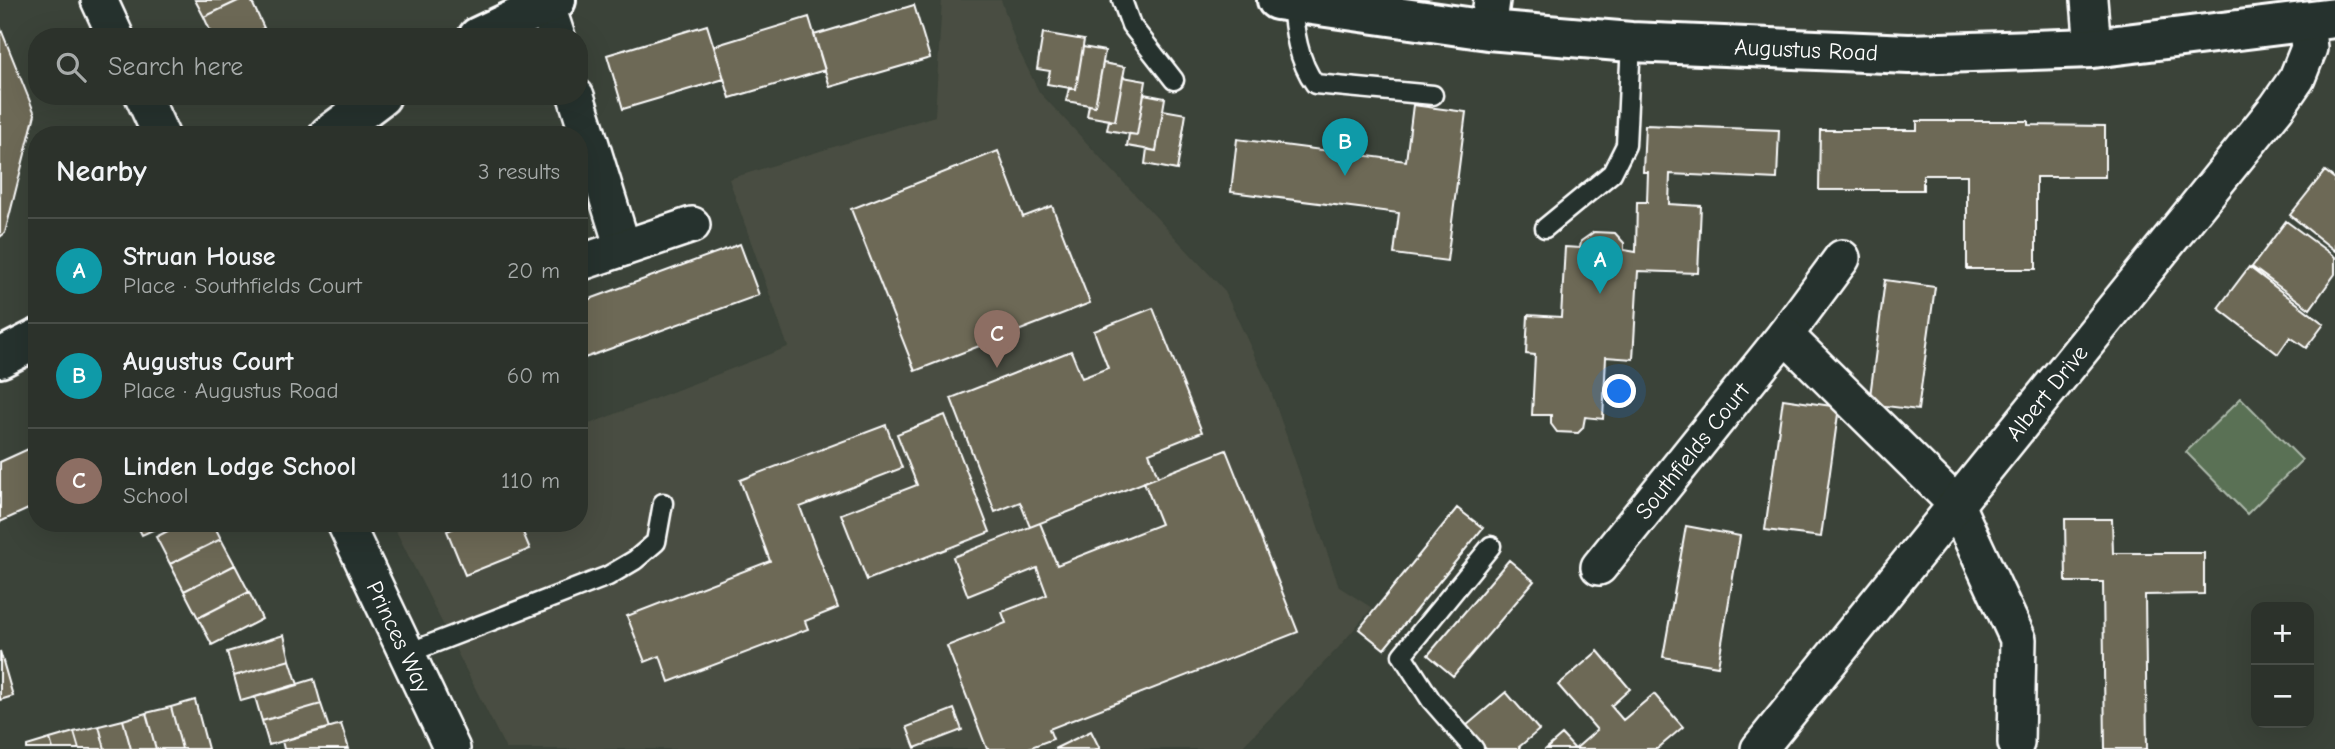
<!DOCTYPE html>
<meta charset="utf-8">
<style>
:root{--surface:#2c322b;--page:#383e37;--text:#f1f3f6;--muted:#a6aaa9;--line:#484d47;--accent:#8abfa5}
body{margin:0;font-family:"Comic Neue",sans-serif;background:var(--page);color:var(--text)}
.controls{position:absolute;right:21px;bottom:21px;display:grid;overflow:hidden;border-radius:14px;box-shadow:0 7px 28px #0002}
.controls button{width:63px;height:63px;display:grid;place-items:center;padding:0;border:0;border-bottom:2px solid var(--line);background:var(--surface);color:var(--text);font:35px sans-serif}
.you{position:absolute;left:1620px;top:392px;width:24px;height:24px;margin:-18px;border:5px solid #fff;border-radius:50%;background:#1a73e8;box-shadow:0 0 0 10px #1a73e833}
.badge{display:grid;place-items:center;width:46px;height:46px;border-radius:50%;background:var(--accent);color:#fff;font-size:23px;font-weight:700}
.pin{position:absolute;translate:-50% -58px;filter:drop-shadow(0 2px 4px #0008)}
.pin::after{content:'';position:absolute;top:37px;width:24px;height:21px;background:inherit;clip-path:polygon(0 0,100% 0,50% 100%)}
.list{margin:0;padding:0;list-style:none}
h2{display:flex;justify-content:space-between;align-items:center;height:91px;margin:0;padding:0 28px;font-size:30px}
h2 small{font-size:23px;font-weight:400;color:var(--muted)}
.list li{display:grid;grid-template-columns:46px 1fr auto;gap:21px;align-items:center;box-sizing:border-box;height:105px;padding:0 28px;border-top:2px solid var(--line)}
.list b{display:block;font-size:26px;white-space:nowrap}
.list p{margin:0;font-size:23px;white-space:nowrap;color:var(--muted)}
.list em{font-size:23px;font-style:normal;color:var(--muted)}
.icon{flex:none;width:38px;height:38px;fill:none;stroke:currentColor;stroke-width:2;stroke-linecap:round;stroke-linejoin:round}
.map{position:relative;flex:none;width:2335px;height:749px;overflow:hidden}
.search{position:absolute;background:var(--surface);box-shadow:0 7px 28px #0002;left:28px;top:28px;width:560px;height:77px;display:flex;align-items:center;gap:18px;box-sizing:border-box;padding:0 24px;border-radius:28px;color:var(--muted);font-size:26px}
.panel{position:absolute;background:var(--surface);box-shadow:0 7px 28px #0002;left:28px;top:126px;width:560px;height:406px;border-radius:28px}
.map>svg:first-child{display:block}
.built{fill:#4a4e42}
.green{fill:#5a7155;stroke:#acb8aa;stroke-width:2}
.building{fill:#6d6956;stroke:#fff;stroke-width:2}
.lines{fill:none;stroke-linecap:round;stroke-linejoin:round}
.lane-casing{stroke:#fff;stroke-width:23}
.street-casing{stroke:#fff;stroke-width:40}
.secondary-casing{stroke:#fff;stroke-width:44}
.lane{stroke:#26332d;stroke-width:18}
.street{stroke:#26332d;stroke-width:35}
.secondary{stroke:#26332d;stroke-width:38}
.labels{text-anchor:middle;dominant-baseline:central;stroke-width:7;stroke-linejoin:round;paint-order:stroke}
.street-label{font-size:23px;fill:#fff;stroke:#26332d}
</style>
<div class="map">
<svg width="2335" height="749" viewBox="0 0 2335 749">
<rect width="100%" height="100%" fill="#3b4339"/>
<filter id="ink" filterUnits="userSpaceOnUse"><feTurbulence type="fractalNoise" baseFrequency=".0143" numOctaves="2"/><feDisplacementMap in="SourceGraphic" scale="14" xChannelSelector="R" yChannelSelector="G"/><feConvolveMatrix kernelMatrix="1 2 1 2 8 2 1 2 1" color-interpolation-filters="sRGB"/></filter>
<g filter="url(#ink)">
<path class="built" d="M942,0H1001L1016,45L1039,92L1224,290L1270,389L1339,587L1372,608L1338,648L1240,749H506L392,523H579V428L788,347L729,179L935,116Z"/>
<path class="green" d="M2241,398L2302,460L2247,514L2186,452Z"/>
<path class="building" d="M195,0H240L204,17Z
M240,0H251L264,28L246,37H213L204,17Z
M914,5L930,58L830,87L814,35Z
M809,17L825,70L730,98L714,46Z
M707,25L724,79L623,109L607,55Z
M0,27L35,114L5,233L0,237Z
M1043,33L1084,40L1076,89L1047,84L1050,71L1037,69Z
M1083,47L1105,51L1095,106L1066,101L1069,88L1076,89Z
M1103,63L1125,67L1115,121L1087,116L1089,105L1095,106Z
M1123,77L1146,81L1137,135L1107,130L1109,120L1115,121Z
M1144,94L1165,98L1156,151L1127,146L1129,134L1137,135Z
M1413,105L1466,112L1447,261L1394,254L1399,213L1231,192L1237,139L1406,161Z
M1163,110L1186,114L1177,170L1145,164L1147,149L1156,151Z
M1917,121H2028V125L2105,126V177H2036V269H1967V175H1923V190H1819L1820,130H1917Z
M1645,125L1779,130L1777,179L1670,174L1669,204L1701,206L1698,273L1638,271L1633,359L1606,357L1603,419L1585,417L1583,428L1578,433L1557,432L1551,424V415H1532L1535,355L1526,354L1528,315L1561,317L1565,247L1580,248L1581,241L1594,232L1615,233L1624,243V250L1636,252L1637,202H1647L1648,172H1643Z
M998,151L1023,217L1052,206L1090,303L915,371L851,209Z
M2325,171L2335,179V251L2290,215Z
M2286,221L2335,257V274L2310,309L2252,267Z
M740,244L759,295L579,360V303Z
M2249,267L2324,324L2306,348L2290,337L2278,354L2218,308Z
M1885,280L1935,287L1918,410L1869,404Z
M1153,308L1202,432L1149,453L1158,477L1030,527L1020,502L995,512L951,398L1071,351L1082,378L1108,368L1094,331Z
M1783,399L1839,407L1821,537L1765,530Z
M945,415L990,532L867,580L841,514L917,485L897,434Z
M886,425L902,468L800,507L838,608L805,621L808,629L669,682L660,656L645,662L627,616L770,561L740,480Z
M37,445V505L0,522V462Z
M1226,450L1298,632L1049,729L1053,739L1026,749H987L947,646L1006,623L1002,612L1047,595L1037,568L968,596L953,557L1040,523L1057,565L1161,524L1144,482Z
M1457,508L1483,528L1384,649L1359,629Z
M2065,519H2112L2113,553H2204V594L2145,595L2147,749H2105L2103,582H2066Z
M136,523H168L142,535Z
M183,523H213L221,539L170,564L156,537Z
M466,523H519L530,549L465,575L447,531Z
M1686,526L1740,536L1718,666L1663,657Z
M221,539L235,565L184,591L170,564Z
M1509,560L1534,581L1453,676L1428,655Z
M235,565L249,592L198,618L184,591Z
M249,592L262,619L212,645L198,618Z
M284,635L290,660L234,676L227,652Z
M0,651L13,696L0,700Z
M1598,651L1630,689L1611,706L1623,720L1654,694L1683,727L1657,749H1546L1562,735L1575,749L1597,730L1558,685Z
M290,660L298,685L241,701L234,676Z
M314,679L321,704L262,721L255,697Z
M1506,692L1539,730L1519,747L1520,749H1486L1466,726Z
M195,700L208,749H182L171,707Z
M321,704L329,728L269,745L262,721Z
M171,707L182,749H156L146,713Z
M954,709L962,730L915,748L907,727Z
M146,713L156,749H131L123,720Z
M123,720L131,749H105L99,726Z
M341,724L349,749H284L282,741Z
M99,726L105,749H79L74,732Z
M1091,731L1100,749H1054Z
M74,732L79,749H53L50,739Z
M50,739L53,749H27V746Z"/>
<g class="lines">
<g class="lane-casing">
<path id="lane" d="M1122,0L1131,25L1174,80
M1292,2C1294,30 1298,61 1315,84L1433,95
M1545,228L1612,173L1626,145L1631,42
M408,653L608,576L635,560L656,542L663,503
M1474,749L1431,700L1402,655L1491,546"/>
</g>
<g class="street-casing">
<g id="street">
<path d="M99,0L116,37"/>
<path d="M2089,0L2093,48"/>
<path d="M546,3L557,37"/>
<path d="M1488,30L1492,0"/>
<path d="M143,96L161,135"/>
<path d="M576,96L623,248"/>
<path d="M579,263L692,225"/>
<path d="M1785,335L1842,258"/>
<path id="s1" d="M345,523L452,749"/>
<path id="s2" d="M1599,567L1785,335L1955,503L2018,639L2016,743"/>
<path id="s3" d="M1759,749L2277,107L2297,78L2309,48L2306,23"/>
</g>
</g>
<g class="secondary-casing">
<g id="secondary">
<path id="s4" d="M1277,0L1488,30L1631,42L1909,54L2093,48L2335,18"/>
<path d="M478,37L556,0"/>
<path d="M329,135L381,96"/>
<path d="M0,358L37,339"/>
</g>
</g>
<use href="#lane" class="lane"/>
<use href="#street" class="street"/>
<use href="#secondary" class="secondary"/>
</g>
</g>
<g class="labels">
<g class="street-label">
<text stroke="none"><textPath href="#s4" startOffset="532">Augustus Road</textPath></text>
<text stroke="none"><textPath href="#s3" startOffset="458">Albert Drive</textPath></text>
<text stroke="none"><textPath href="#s2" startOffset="149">Southfields Court</textPath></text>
<text stroke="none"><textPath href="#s1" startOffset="126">Princes Way</textPath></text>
</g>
</g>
</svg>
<div class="controls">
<button>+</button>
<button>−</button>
</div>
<div class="you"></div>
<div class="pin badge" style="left:1600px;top:294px;background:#0f9aa8">A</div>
<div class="pin badge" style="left:1345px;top:176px;background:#0f9aa8">B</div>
<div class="pin badge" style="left:997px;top:368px;background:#8d6e63">C</div>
<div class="search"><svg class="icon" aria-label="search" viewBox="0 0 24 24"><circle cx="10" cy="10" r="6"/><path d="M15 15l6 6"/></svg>Search here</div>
<section class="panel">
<h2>Nearby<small>3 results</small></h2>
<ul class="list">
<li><span class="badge" style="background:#0f9aa8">A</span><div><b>Struan House</b><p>Place · Southfields Court</p></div><em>20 m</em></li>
<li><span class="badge" style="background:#0f9aa8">B</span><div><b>Augustus Court</b><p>Place · Augustus Road</p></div><em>60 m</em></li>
<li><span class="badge" style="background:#8d6e63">C</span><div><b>Linden Lodge School</b><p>School</p></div><em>110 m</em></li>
</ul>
</section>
</div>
